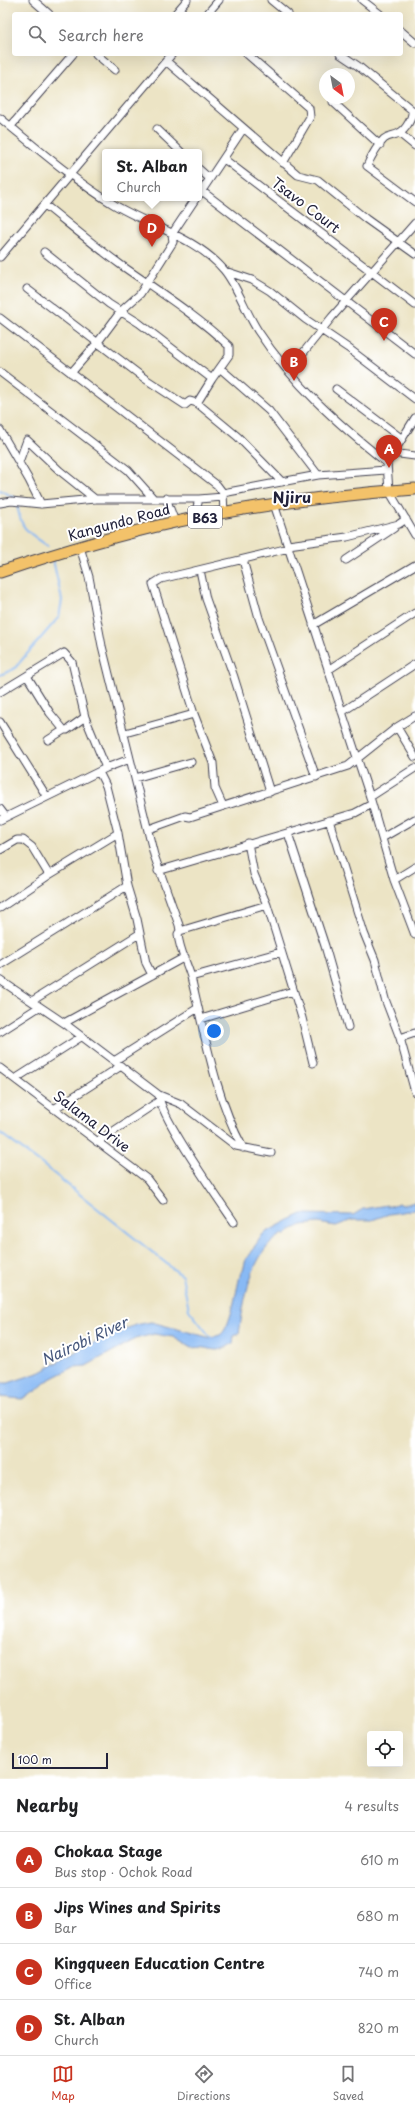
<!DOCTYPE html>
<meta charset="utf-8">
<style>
:root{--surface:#fff;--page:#f6f6f6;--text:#202124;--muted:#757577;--line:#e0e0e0;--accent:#c8321e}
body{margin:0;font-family:"Playpen Sans",sans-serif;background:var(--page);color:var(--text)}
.controls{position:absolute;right:12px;bottom:12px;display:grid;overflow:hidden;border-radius:4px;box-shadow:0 4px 16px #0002}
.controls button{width:36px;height:36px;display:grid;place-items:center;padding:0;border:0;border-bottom:1px solid var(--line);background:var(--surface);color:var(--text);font:20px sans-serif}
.compass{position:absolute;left:319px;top:68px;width:36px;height:36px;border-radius:50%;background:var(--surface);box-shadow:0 4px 16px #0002;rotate:148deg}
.scale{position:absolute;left:12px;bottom:10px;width:96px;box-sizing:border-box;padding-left:4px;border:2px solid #22223b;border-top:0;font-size:11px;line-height:14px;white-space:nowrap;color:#22223b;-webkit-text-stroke:3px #fff;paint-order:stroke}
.you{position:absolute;left:214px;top:1031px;width:14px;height:14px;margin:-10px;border:3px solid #fff;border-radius:50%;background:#1a73e8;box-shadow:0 0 0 6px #1a73e833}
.badge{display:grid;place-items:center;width:26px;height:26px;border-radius:50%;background:var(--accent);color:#fff;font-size:13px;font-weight:700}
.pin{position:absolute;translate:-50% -33px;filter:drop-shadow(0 1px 2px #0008)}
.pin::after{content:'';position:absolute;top:21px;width:14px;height:12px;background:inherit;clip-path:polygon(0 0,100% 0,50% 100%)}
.popup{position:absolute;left:102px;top:149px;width:100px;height:52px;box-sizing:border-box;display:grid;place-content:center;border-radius:4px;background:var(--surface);filter:drop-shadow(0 1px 3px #0005);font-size:13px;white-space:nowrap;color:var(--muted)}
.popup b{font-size:15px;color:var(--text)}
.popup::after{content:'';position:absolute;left:50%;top:100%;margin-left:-8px;border:8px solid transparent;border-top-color:var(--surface)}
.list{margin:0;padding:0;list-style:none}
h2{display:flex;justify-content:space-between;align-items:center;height:52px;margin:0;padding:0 16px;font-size:17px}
h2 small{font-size:13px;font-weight:400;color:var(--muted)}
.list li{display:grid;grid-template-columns:26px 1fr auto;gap:12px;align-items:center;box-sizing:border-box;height:56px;padding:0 16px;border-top:1px solid var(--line)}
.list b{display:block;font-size:15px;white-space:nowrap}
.list p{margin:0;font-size:13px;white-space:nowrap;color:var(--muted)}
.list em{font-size:13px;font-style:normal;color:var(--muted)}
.icon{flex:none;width:22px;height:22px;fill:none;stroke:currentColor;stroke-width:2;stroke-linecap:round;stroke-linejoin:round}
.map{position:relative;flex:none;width:415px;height:1779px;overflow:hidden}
.search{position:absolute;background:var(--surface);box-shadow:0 4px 16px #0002;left:12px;right:12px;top:12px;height:44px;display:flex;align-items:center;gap:10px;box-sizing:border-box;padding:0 14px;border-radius:4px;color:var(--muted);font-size:15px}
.sheet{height:276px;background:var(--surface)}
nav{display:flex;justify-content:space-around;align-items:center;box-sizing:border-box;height:56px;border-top:1px solid var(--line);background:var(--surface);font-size:11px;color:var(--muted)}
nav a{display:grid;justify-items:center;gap:2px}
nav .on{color:var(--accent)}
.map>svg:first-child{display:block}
.water{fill:#88b9f4;stroke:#556e98}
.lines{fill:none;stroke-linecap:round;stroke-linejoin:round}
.stream{stroke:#88b9f4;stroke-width:2}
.minor-casing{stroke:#403f50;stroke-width:9}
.trunk-casing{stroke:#403f50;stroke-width:13}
.minor{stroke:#fff;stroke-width:7}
.trunk{stroke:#f3c26a;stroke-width:11}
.labels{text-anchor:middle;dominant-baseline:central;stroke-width:4;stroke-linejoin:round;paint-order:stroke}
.shield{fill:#fff;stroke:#646476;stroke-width:1}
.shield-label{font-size:13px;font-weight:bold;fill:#22223b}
.street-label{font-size:14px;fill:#22223b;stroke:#fff}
.neighbourhood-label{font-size:15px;font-weight:bold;fill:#22223b;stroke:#fff}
.water-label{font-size:15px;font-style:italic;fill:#46577c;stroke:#fff}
</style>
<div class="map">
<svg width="415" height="1779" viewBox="0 0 415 1779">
<rect width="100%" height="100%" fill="#fff"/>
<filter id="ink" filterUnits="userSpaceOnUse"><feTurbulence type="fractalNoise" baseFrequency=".025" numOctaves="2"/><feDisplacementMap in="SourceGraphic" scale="8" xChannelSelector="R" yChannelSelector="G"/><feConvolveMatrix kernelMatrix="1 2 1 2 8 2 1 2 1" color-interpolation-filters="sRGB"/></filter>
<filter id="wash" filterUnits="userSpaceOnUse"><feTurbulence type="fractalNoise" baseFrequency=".012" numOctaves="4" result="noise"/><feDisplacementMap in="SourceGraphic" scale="16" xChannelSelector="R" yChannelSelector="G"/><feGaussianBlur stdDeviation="0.9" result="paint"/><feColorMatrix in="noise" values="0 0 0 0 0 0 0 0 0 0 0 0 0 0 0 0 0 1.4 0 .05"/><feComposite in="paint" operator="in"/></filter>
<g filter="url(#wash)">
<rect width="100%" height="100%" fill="#ece4c5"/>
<path class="water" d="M415,1202V1210L389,1214L372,1220H352L336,1226L318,1223L302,1225L289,1231L285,1236L283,1234C250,1252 244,1301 239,1334L234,1336L233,1343C214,1357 213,1345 191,1348L173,1337L154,1334L135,1339L86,1366L74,1367L47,1381L36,1391L22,1399L0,1397V1383H8L41,1372L82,1348L135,1325L151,1322L211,1338C214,1336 217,1336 220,1335C231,1329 237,1285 241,1272L243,1271L246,1259L263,1234L289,1220L302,1214L353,1215L363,1209L387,1205V1207L399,1203L402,1205Z"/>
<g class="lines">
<path class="stream" d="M0,490L15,498
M17,503C20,529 27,532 48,546
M0,675L14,669L59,617L62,600L53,560
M0,1133L43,1165L182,1276L189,1310L212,1339"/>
</g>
</g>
<g filter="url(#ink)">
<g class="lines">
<g class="minor-casing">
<path id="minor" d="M33,0L49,14
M271,0L288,14
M362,0L380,14
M175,14L187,0
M207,14L219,0
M401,31L415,43
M96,54L115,70
M247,54L309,108L310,117L283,163
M340,54L358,66L412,110C413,117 406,130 399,133C394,136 389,135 384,139C377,146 371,157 367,166L415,202
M166,61L298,175L318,180L366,219L415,254
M333,102L380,145
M0,118C37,148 72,179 113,204C149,226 196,237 224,270C238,287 246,313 258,331C292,383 339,425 387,463L389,491L415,535
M11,126L73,54
M157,129L181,152
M399,133L415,146
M224,159L415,305
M199,169L209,178
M202,191L415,354
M199,195L243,129
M44,252L109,304L139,323L212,379L229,355V346C196,315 158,291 121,265C95,246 70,225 45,205
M0,257L172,54
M225,271L252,280L270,291L305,319L348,348L415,399
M27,289L144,378L185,405L190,401L197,403L238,437L282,482
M0,318L217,485L223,493L224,513
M287,368L303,353L332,317L415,223
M221,369L269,411L318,475
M0,372L128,470L153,498
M71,373L98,342L121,311L140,294L173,242L172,234L196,198
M336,389L401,438
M197,403L212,379
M0,430L29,480L41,504
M392,453L415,456
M19,462L27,440L60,471L95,499
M387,463L415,418
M223,493L318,475L386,470
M166,498L175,522
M0,503L11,501L41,504L95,499H199L223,497
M274,504L370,797L394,880L415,935
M194,519L199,499
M288,545L347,537L399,524L406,519
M80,547L89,577L102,646L154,855L179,925L180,931L178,934C179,949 187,963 191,977C205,1035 215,1096 243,1148
M243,560L259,618L316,777
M346,560L394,528
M200,570L206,599L234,677L270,792
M313,625L415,565
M328,670L415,613
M27,676L50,713L64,730H67L85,717
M0,692L64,653L72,662L85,717L106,768
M342,712L415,664
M0,722L47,797
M397,727L415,757
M125,733L194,714
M48,740L64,730
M99,772L106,786L118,833L127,886L137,919L146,963L152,975
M135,778L191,762
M370,797L415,768
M223,806L215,788L213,763L194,714L153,584L161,579L289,548
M0,809L6,817
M0,820L106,768L130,759
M329,820L364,933L375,960L385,999L400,1038L415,1092
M149,829L185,816L190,817L348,766L397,727L415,716
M288,833L325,946L348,1027
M382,838L415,819
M248,843L254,874L267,905L302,1018L313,1063
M0,850L17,840H23L32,847L49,875
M158,871L355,813L372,804
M394,880L415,867
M0,908L49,875L118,833
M180,931L267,905
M0,965L127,886
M191,977L281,952
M0,980L64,1023L185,957
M32,1001L139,934
M201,1019L293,991
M64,1023L159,1095C159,1115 219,1200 234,1222
M0,1032L39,1007
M400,1038L415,1033
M114,1061L198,1008
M0,1068L147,1179L163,1200
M15,1079L81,1037
M159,1095L181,1104L236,1146L271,1153
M54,1109L121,1066
M97,1142L159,1101"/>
</g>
<g class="trunk-casing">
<path id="trunk" d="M0,572C57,553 116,535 175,522C254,505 334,495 415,489"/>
</g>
<use href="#minor" class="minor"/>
<use href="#trunk" class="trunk"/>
</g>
</g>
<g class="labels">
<rect class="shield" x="188" y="506" width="34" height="22" rx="3"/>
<g class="shield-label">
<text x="205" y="517">B63</text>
</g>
<g class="street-label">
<text transform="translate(306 205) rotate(37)">Tsavo Court</text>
<text transform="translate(119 522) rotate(-15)">Kangundo Road</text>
<text transform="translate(92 1121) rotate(37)">Salama Drive</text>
</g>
<g class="neighbourhood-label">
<text x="292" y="496">Njiru</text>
</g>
<g class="water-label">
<text transform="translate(84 1340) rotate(-25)">Nairobi River</text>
</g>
</g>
</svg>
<div class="controls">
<button><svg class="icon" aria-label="locate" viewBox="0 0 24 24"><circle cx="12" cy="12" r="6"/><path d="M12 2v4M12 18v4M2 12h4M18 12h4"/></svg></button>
</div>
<svg class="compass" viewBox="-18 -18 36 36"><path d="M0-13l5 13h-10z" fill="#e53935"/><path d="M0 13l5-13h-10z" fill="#757577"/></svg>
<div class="scale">100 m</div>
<div class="you"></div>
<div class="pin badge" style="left:389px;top:468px">A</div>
<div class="pin badge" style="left:294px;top:381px">B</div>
<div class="pin badge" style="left:384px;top:341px">C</div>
<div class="pin badge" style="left:152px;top:247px">D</div>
<div class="popup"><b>St. Alban</b>Church</div>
<div class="search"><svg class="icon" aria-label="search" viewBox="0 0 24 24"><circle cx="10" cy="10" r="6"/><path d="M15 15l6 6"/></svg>Search here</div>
</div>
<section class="sheet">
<h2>Nearby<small>4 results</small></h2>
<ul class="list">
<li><span class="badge">A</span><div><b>Chokaa Stage</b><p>Bus stop · Ochok Road</p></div><em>610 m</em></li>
<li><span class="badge">B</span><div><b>Jips Wines and Spirits</b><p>Bar</p></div><em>680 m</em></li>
<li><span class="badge">C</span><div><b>Kingqueen Education Centre</b><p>Office</p></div><em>740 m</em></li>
<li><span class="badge">D</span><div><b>St. Alban</b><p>Church</p></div><em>820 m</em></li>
</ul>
</section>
<nav>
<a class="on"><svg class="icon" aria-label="map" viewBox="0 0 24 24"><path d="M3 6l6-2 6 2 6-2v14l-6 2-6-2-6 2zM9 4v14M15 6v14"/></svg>Map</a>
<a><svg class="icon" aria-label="directions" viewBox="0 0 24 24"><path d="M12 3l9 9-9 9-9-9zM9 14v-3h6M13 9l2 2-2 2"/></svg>Directions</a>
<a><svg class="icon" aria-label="saved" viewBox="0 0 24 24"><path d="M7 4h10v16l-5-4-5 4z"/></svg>Saved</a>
</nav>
